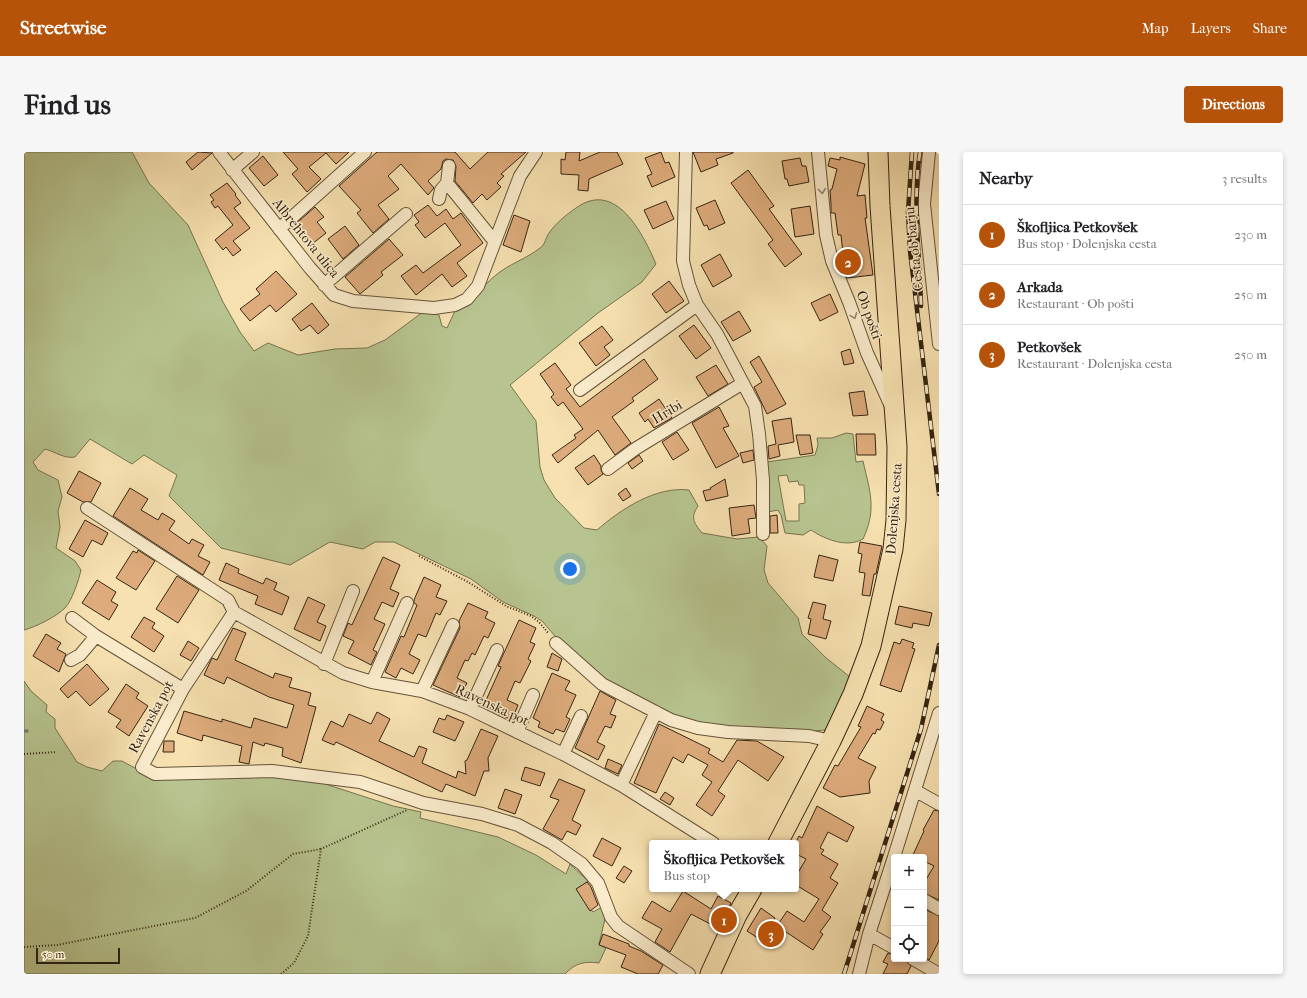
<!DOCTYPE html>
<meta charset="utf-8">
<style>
:root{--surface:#fff;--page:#f6f6f6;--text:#202124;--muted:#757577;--line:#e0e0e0;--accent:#b45309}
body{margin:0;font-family:"IM FELL French Canon",serif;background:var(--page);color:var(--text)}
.controls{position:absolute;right:12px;bottom:12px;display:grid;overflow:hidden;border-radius:4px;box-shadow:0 2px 6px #0003}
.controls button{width:36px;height:36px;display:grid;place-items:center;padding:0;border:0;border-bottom:1px solid var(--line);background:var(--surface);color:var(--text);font:20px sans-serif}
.scale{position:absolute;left:12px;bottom:10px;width:84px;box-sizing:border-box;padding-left:4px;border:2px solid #362512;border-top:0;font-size:11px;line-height:14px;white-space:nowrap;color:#362512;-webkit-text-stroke:3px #faeccc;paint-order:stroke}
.you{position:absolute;left:546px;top:417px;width:14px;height:14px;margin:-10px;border:3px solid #fff;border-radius:50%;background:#1a73e8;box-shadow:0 0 0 6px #1a73e833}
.badge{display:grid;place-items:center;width:26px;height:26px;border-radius:50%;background:var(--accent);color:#fff;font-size:13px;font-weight:700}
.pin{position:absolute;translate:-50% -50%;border:2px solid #fff;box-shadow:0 1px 4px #0006}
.popup{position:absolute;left:625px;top:688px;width:150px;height:52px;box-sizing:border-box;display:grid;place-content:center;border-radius:4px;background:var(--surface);filter:drop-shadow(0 1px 3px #0005);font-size:13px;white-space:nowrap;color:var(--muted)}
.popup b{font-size:15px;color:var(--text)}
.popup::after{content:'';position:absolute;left:50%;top:100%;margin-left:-8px;border:8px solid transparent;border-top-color:var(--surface)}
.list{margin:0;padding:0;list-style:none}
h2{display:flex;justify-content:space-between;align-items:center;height:52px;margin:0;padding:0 16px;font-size:17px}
h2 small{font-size:13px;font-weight:400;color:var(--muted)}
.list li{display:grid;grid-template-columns:26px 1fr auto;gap:12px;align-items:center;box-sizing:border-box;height:60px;padding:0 16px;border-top:1px solid var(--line)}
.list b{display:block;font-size:15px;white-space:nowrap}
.list p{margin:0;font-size:13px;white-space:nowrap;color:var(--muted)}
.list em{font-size:13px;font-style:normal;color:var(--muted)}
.icon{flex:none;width:22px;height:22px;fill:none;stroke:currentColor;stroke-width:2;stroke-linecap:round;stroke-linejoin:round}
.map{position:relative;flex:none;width:915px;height:822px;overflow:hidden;border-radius:4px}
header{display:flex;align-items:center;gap:24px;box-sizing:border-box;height:56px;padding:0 20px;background:var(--accent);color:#fff}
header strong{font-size:19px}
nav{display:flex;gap:22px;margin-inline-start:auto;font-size:14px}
.intro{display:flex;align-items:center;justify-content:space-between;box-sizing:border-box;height:96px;padding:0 24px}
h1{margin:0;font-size:28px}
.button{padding:10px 18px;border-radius:4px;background:var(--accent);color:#fff;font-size:14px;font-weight:700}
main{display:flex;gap:24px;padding:0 24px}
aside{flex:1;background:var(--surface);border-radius:4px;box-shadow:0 2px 6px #0003}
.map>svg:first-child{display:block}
.green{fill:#b7c48f;stroke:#767450;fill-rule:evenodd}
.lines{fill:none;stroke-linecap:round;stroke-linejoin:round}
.stream{stroke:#74816b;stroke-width:3.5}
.building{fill:#deac7c;stroke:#362512}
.minor-casing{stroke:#66543a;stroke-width:14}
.primary-casing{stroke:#362512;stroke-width:21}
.path{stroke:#362512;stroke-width:2;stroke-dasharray:1 2;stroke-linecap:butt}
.minor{stroke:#faeccc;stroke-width:12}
.primary{stroke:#f7e1b0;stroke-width:19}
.rail-casing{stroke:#362512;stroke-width:4.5}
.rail{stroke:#faeccc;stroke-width:3;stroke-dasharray:9;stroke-linecap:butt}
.oneway{stroke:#98886f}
.labels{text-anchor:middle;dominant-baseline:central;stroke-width:3;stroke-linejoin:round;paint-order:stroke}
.street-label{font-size:14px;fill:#362512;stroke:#faeccc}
</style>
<header>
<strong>Streetwise</strong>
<nav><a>Map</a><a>Layers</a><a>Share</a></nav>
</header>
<div class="intro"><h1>Find us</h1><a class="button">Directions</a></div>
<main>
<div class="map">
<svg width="915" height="822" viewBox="0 0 915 822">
<rect width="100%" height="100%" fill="#f7e1b0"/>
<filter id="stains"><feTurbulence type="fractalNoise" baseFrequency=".005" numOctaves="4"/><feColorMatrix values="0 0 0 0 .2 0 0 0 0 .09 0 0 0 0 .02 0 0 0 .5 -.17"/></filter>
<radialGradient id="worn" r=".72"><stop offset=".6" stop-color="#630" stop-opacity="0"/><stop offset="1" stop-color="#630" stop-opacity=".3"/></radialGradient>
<path class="green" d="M0,0H108L125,31L164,73L199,150L216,180L230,199L244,191L274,203L311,197L343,196L361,188L399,160L415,163L418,174L423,176L431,159C449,153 457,134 472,123C485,112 502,107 516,96C521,93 522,85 525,81C531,72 543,62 552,56C592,27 619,82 632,112L618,130L574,161L486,233L512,269L516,315L520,328L531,346L560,376L573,378C597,357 632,334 665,338L674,354C666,366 670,371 678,381L713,387L735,385L743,394L740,418L744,431L774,466L778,482L801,505L826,525L811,561L801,578L764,581L670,574L577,527L549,505L518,469L510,464L479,450L447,427L370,390H351L339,397L306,390L266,413L197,396L145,344L153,323L120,303L108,312L66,287L51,305C40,307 32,300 21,297L9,310L14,318L34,328L38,345L34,359L36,375L32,396L51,409L57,418C55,427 48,449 41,456C33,464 12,475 0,478Z
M822,281L829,282L832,310L839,309C846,340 853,357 839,387C823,396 802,388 787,378L779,383L761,381L757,363L754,358L744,360L743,310L791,303L794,293L793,286H808ZM763,323L765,330L774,329L775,333H780L781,351L775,352V369H762L754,324Z
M0,529L7,539L23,553L22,560L31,567V576L53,610L63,615L78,619L89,609H98L122,622L283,626L369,654L397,660L396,666L474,685L512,703L542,722L546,712L564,729L553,738L569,760L578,755L581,767L575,792L582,796L575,811C561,809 551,811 541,822H0Z"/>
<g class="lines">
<path class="stream" d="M0,579H3"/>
</g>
<path class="building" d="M174,0L188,1L168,18L162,10Z
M259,0H325L312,12L302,1L285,15L297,27L283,40L268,22L274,17Z
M353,0H431L446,17L464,0H502L477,22L480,24L473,31L477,35L463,48L458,42L449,51L431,29L432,14L429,8L422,7L419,9L417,17L404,29L410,36L404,43L377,12L364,24L375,37L354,53L365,67L349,81L333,61L337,58L315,34Z
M542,0H556L555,9L576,0H593L599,12L565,27L564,39L554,38L555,23L537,22V7L541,8Z
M637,0L641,11L645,10L651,25L628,35L623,24L628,22L621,6Z
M669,0H709V1L692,7L694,13L677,20Z
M239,4L254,23L240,34L225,16Z
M816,5L841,12L833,44L841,43L843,66H841L849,123L823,126L821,120L817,83H814L811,61H807V52L806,38L808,37L813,17L804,14L806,6L816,8Z
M776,6L778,14H782L785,30L765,34L763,27H761L758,9Z
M724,18L750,54L745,57L778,102L761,115L744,92L749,88L707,31Z
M203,31L212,42L211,43L217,51L210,56L226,76L209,89L217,98L209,104L202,95L199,98L191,88L209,73L194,54L191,56L187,50L190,48L186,43Z
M691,48L701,71L685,78L683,73L680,74L672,56Z
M642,49L650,67L629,77L620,58Z
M404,53L413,64L422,57L429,67L437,61L459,91L433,111L443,124L428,135L418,122L392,143L377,124L392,113L399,121L437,93L421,71L401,86L391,73L395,70L390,63Z
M786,54L790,82L771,85L767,57Z
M291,55L300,65L293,70L302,81L287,93L279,84L277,86L268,75Z
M490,63L506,69L497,100L479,93Z
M321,74L335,93L319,107L304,87Z
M365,87L379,103L357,120L359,123L336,142L321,125Z
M696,102L708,124L689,135L677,113Z
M252,119L273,142L252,160L246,153L226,169L216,157L236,142L232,137Z
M645,129L660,149L642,161L628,142Z
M806,142L814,160L796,169L787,151Z
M288,151L305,173L294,182L286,173L277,179L268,167Z
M715,159L727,179L709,189L697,170Z
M670,173L687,196L672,207L655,184Z
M578,174L589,188L580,195L586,203L572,214L555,191Z
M826,197L830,211L820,213L817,200Z
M735,204L762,252L743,262L730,235L738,230L726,210Z
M620,207L634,227L608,246L610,249L588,265L607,291L591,303L574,278L534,311L528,303L552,286L550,283L559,277L539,250L534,254L527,245L530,242L516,222L531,211L547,233L542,237L556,255Z
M692,213L704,232L684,244L672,225Z
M840,239L844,263L829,264L825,241Z
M635,247L648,266L630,276L624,267L621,270L615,261Z
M695,255L705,274L699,276L715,304L692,316L668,271Z
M767,266L770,290L754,293L756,304L745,307L744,294L752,292L748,269Z
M653,280L665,298L649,308L638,290Z
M832,282H851L852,303H833Z
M772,283H786L789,301L776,303Z
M729,298L730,308L719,311L716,301Z
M570,303L577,314V318L579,322L564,333L551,316Z
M615,303L619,309L608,317L604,311Z
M55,319L77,331L67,350H59L43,341Z
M701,327L704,344L682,349L679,339L687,337L686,336Z
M106,336L124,347L117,358L134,368L138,361L151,369L145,378L165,392L168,387L180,393L174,404L186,410L179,423L89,364Z
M602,336L607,344L599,349L594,342Z
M730,353L732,366L724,367L726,381L708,384L705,356Z
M753,363L754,381H746V364Z
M61,368L84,381L78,393L68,388L59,405L45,397Z
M836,390L858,394L852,422H850L846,444L838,443L841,421L835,420L838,402L834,401Z
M114,398L131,409L112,438L92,426L109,399L113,401Z
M795,403L814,408L809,429L790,425Z
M359,405L376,413L366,437L375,441L369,455L358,450L350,467L361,472L349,498L353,500L347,513L324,501L330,489L319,484L324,471L328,473Z
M202,411L215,417L214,421L239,432L242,426L253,431L250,438L265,445L258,463L231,452L234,444L195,428Z
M153,424L175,438L154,471L132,457Z
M400,425L417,433L412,445L423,449L416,463L412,461L402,485L394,482L385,502L396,508L389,522L377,516L372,526L361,520L377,484L380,485L393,453L390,451V448Z
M73,428L92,440L87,449L94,453L85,468L58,451Z
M284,445L301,453L293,470L302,474L296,489L270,477Z
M789,450L802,453L799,467L807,469L802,487L784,482L787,467L784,466Z
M444,451L464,460L461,466L471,471L464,486L460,484L451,503L448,501L444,509L441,508L433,526L443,531L436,545L409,533L436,476L435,469Z
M875,454L908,461L905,474L889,471L888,476L871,472Z
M120,465L131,471L128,476L140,484L130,500L107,485Z
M495,468L512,476L506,490L511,492L504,507L507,509L496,531L491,529L483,548L494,553L488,568L459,555L477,515L474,514Z
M209,476L222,481L211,508L249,526L251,521L268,526L265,535L287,541L284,553L292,555L277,611L258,604L259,596L241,591L240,594L229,590L225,612L215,610L218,594L179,583L178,589L153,581L160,559L198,570V567L227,576L230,566L263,576L270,553L245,545L203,525L200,532L180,523L188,506L193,508Z
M22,482L37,491L33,497L42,502L35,520L9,504Z
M878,487L890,491L888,496L891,497L877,540L856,533L870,490L876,492Z
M164,489L175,496L167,509L156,503Z
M528,501L538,507L534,519L523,515Z
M63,512L85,537L66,554L52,539L44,546L36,537Z
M528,521L546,529L541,538L552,543L542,565L546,567L540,580L532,577L529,582L514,575L516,570L509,566Z
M102,532L115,541L112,546L124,554L105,584L92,575L97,568L84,560Z
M576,539L592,548L586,562L592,564L587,576L581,574L573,590L581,594L574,608L551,596Z
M843,554L860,562L857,568L860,570L856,578L853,577L851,582L849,581L834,606L852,615L845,629L846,641L816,645L799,636L811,613L814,614L837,575L834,574Z
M353,560L366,567L355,589L390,605L395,594L403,597L398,611L432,626L434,619L442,622L441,609L443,608L457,577L474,584L464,606L465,619H460L451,644L422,632L418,640L312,590L310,593L298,588L307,569L319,575L325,562L347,572Z
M423,563L440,570L431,589L409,580L415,566L421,568Z
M635,572L686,597L684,601L699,610L713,588L733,589L760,605L744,629L714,608L694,639L701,644L688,664L672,653L688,630L678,623L684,613L664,602L659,611L649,605L632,641L610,631Z
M140,589H150V600H139Z
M584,607L598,613L594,622L581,616Z
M501,615L521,621L516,634L497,628Z
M535,627L561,638L548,668L557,673L552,683L543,679L538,688L519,677L535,648L526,645Z
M481,637L498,643L491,662L474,656Z
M641,640L650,646L646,653L636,647Z
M793,654L830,675L823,690L804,680L796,696L800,698L797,702L814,712L806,726L814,731L798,758L807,765L796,780L799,782L789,798L753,774L763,759L780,770L795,747L772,733V724L782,707L772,702V690L775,684L778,686Z
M910,658L915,659V748L900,741V731L910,714L900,709V705H888L900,679L899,678Z
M578,686L597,696L588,714L569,704Z
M600,714L608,719L600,731L592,726Z
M563,730L567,735L574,753L566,759L552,737Z
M659,739L687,757L694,744L707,751L694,776L667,762L646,800L631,790L638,777L618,766L628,749L646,760Z
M737,756L751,766L737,788L723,779Z
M900,757L915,764V789L905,808L900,805Z
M579,782L605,792V794L617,799L639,813L634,822H614L597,815L602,803L575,793Z
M864,801L870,803V807L882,808L887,814L883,822H859L864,812L859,810Z"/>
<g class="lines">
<g class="minor-casing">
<path id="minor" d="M195,0L286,116L310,143L329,149L410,156L431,153L443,147L454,134L496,24L512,0
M662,0L659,109L665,133L673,153L693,182L731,254L735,282L739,328V382
M794,0L802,83L808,109L825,150L843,201L866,252
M905,0L900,52L915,192
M208,18L229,0
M423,31L425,14
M415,47L417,38L423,31L471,90
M255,77L341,0
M300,133L382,62
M556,238L673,153
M584,317L611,297L719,231
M63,356L204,448L210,460
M48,466L72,484
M532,491L578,532L647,568L674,576L704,580L785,584L807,589
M47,508L56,503L72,484L159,537
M300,512L329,439
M348,530L383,451
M398,539L429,473
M446,557L473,498
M493,580L509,543
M539,602L557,564
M597,633L632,560
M892,639L915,652
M870,705L915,561
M900,748L915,757
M845,782L870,796
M889,807L915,822
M665,822L594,774L587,765L574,731L558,712L528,691L494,673L458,662L399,651L336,630L248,619L131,622L118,615L159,537L210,460L319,521L348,530L398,539L446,557L539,602L597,633L689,691
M835,822L845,782L870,705"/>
</g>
<g class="primary-casing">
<path id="primary" d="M754,691L807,589L829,542L847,494L869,397L872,368L873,295L856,54L854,0
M686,822L713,763L728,737"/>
</g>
<path class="path" d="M395,404L444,430L482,454L507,464L515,470L525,482
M0,602L33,600
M0,795L33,793L171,766L222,739L269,702L297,697
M257,822L270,811L284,784L297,697L383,658"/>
<use href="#minor" class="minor"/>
<use href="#primary" class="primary"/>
<g class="rail-casing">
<path id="rail" d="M888,0L884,60L886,99L915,342
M896,0C888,51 896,103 897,154
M820,822L897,577L915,493"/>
</g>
<use href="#rail" class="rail"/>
</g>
<defs><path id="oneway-chevron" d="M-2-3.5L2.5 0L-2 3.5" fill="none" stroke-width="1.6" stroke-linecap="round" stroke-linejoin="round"/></defs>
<g class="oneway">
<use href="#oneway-chevron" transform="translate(798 39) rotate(85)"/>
<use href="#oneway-chevron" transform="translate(830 164) rotate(70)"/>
</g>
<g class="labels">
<g class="street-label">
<text transform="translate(282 86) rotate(51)">Albrehtova ulica</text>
<text transform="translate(890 97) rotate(-96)">Cesta ob barju</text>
<text transform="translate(845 163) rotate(70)">Ob pošti</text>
<text transform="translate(643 260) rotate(-31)">Hribi</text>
<text transform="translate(870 357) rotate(-86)">Dolenjska cesta</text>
<text transform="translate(468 553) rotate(25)">Ravenska pot</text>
<text transform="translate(127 565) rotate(-62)">Ravenska pot</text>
</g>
</g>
<rect width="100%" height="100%" filter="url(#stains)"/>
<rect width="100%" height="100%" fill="url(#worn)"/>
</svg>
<div class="controls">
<button>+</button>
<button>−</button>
<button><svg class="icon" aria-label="locate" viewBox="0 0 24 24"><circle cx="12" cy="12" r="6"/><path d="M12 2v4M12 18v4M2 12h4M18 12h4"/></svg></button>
</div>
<div class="scale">50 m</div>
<div class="you"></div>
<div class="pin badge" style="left:700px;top:768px">1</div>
<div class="popup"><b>Škofljica Petkovšek</b>Bus stop</div>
<div class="pin badge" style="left:824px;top:110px">2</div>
<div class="pin badge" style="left:747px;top:782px">3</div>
</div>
<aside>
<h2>Nearby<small>3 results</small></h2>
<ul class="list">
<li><span class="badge">1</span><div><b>Škofljica Petkovšek</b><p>Bus stop · Dolenjska cesta</p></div><em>230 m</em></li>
<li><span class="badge">2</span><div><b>Arkada</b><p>Restaurant · Ob pošti</p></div><em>250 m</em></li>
<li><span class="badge">3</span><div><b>Petkovšek</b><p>Restaurant · Dolenjska cesta</p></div><em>250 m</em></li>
</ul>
</aside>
</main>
